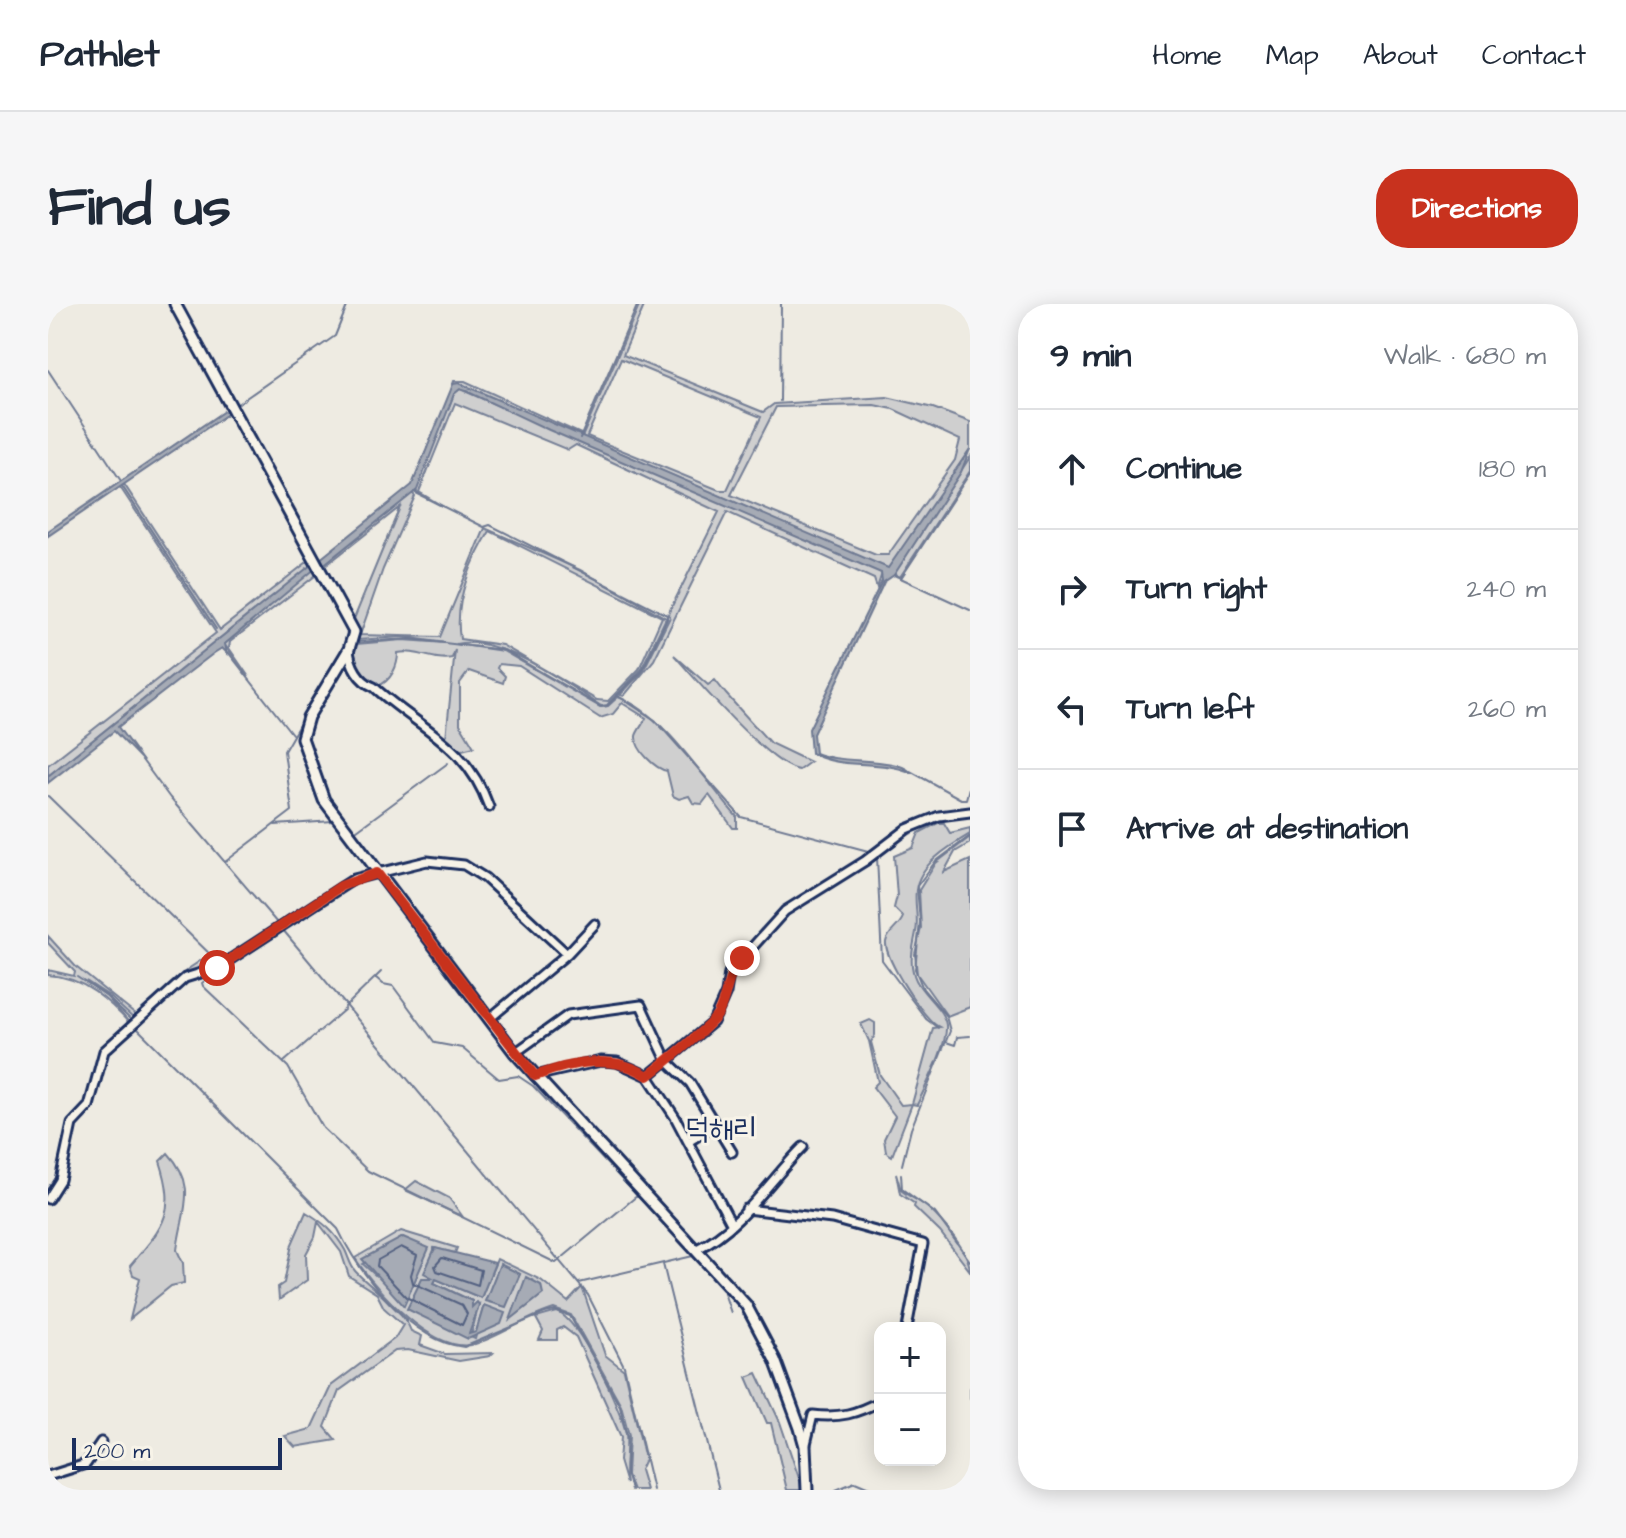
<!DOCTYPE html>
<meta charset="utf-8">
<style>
:root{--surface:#fff;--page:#f6f6f7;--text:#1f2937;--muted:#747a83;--line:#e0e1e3;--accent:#c8321e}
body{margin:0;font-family:"Architects Daughter","Poor Story",sans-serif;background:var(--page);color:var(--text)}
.controls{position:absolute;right:24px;bottom:24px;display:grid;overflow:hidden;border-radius:16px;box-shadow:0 4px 20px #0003}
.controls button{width:72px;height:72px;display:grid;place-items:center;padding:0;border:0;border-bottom:2px solid var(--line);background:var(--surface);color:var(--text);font:40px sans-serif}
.scale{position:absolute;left:24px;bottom:20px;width:210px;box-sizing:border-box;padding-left:8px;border:4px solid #1b2f5e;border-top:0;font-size:22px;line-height:28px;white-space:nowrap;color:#1b2f5e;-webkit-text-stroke:6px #f7f3e8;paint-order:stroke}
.stop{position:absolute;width:24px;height:24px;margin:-18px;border:6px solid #c8321e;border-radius:50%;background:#fff}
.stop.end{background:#c8321e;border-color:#fff;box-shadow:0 2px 8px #0008}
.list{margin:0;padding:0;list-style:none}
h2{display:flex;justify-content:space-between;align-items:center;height:104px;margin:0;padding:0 32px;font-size:34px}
h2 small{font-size:26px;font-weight:400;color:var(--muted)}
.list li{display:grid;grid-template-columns:52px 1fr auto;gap:24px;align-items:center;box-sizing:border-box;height:120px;padding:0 32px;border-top:2px solid var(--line)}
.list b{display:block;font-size:30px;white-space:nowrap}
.list em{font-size:26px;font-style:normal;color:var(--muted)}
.icon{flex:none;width:44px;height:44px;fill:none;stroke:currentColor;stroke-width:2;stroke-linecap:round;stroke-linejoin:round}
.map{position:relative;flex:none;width:922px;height:1186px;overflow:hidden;border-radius:32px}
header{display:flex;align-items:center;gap:48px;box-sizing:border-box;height:112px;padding:0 40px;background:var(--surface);border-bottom:2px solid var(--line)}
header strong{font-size:38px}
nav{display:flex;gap:44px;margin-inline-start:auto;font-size:28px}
.intro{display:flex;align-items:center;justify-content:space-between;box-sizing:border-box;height:192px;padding:0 48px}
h1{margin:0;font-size:56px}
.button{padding:20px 36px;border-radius:32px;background:var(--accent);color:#fff;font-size:28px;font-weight:700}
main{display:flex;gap:48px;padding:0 48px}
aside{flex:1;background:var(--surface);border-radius:32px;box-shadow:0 4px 20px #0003}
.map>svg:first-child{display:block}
.green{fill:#cfcfcf;stroke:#757f96;stroke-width:2;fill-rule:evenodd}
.water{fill:#a6abb5;stroke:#6e7992;stroke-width:2}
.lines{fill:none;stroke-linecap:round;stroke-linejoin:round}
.shore{stroke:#536181;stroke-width:2}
.stream{stroke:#6e7992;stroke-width:2}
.minor-casing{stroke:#1b2f5e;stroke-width:13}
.tertiary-casing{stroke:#1b2f5e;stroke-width:15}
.minor{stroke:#f7f3e8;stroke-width:7}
.tertiary{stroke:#f7f3e8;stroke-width:9}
.route{stroke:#c8321e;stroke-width:10}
.labels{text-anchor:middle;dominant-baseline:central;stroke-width:6;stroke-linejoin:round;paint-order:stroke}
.quarter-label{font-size:30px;fill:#1b2f5e;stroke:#f7f3e8}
</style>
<header>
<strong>Pathlet</strong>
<nav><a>Home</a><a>Map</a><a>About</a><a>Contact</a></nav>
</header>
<div class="intro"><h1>Find us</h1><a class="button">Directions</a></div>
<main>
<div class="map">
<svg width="922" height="1186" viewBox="0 0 922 1186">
<rect width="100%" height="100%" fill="#eeebe2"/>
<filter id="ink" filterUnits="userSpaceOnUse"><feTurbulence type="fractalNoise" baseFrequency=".0125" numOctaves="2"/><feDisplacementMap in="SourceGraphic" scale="16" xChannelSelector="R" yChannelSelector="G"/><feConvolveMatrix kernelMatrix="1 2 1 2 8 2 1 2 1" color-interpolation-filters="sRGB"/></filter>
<g filter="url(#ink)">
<path class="green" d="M592,0H597L575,51L715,108L726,100L839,93L885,104L922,118V145L845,261L840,265L411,79L405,80L406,77H417L535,131ZM573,55L713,113L679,186H671L539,132ZM826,101L845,105L912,136L907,156L840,251H828L683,191L728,103Z
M412,85L826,265L834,269L829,284L826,275L679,208L606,356L576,392L572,391L595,367L622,313L620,310L671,208L528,141L520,146L407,99L371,188L396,203L367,187L406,90Z
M922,153V167L852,273L846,270Z
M76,180L172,326L263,255L272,272H267L182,338L181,344L201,373L176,340L261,264L0,472V461L168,329L72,183Z
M364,189L367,192L335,265L312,331L392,333L437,224L532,266L618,314L593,366L559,401L553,402C517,379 451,330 408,340L455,347L552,403L560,402L570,393C616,409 657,477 689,513V524H685L661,491L654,500L645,499L641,492L631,495L625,492L619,467C608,465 587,446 588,432C589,427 596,419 598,414L574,399L565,410L552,414L471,362L451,360L449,364L457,372L455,379L421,367L412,379V420L426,443L410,447L398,434L407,346L404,354C387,358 369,345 350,349C350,362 343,377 330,382L317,378L303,351L308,340L355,336L398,339L355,333L309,336L274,262ZM352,203L306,315L276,263ZM442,227L614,313L591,365L560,397L549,396L454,341L412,335C406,298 423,258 442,227Z
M626,351L660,381L667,376L678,390L722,439L762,458L751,466C724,464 647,375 626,351Z
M890,519H896L902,529L922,524V530C902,542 871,560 868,586C866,600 871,614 868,628C865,645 860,659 868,676C875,691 896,705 898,721C900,741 877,783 869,801L864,800L844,852L838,848L836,835L847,812L825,783L830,778L821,737L813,720L822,716L827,719V731L823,738L832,771L853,801L864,800L885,724L891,723C876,716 836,654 838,638C840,627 851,624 855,613L846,604L849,592L846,552L865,544L871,529Z
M922,533V539L907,548L896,568L922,556V703L899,712L869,670L867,650L873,624L871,586L888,559Z
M0,632L28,663L89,712L140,665L161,651L169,660L141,668L87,716L61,692L38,677L59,693L84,722C61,697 36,673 0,671V666L26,672L27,668L0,639Z
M120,849C151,883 134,906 129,946L135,959L136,979L123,982L82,1015L92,974L85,971L82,962C116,922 129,909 112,857Z
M848,869L853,886C861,893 872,897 880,904C894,917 922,948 922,967L892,928L866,903L867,900L852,890Z
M368,877L401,894L415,913L357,886Z
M258,908C275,918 287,928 297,946C301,954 302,962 308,968C325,986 354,1003 363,1027L374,1032L372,1041L397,1050L445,1049L442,1052L411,1057L360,1046L347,1047L291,1087L277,1123L288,1136L247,1143L237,1132L263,1125L283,1082L347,1034L355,1021L336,1004L329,990L301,972L293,948L270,918L267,933L258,950L259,976L231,996L230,983L236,979L244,940Z
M353,927L409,944L407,949L386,944L385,974L360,1004L427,1035L436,1001L428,1028L423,1031L431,1000L424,1003V997L386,979L388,975L433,994L449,955L493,976L520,998L534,983L557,1051L576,1066L597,1155L592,1166L598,1186H585L579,1171L581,1131L573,1101L523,1011L506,1005C478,1013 454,1032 427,1040C386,1052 327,985 307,954ZM355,933L367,941L327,971L315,960ZM452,961L472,970L461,994L438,997Z
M509,1008C531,1015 574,1106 578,1130C580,1147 575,1164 578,1180L571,1157L573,1133L528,1033L515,1023L509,1026V1036H491L495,1027L488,1014Z
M709,1069L732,1118L755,1186H739L723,1119H719L699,1073Z"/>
<path class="water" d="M411,79L840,264L922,145L913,168L846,271L836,278L765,430L767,449C790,460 850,453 862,468C830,455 794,466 763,449L761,425L834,277L833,269L501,126L418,87L412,85L406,90L369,186L274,262L271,256L364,181L402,88L405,80Z
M179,105L181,109L0,232V227Z
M263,261L268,264L177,340L179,349L174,344L166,349L70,423L94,456L66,427L0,479V472Z
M355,933L381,944L356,1002L314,955Z
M387,944L447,959L433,994L388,975L386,979L424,997V1003L429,998L431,1001L421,1030L428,1028L436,1001L457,1009L453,1020L420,1035L359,1005L374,974H385L376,969Z
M452,960L472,970L458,1003L437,997Z
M478,973L493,981L495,990L462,1016Z"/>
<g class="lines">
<path class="shore" d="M353,943L369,951L363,971L365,979L414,1001L419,1010L414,1021L358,993L329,962L330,956Z
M394,954L433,966L430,981L389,967L387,962Z"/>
<path class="stream" d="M0,66L73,177
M732,97L733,0
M188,101L287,32L300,0
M532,134L590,0
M74,182L168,325
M846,271L922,306
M853,274L922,169
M308,338L362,335L456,346L553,403L559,402L594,367L619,315V311L442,221L436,223L366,188
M180,348L244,430
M570,392L607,416L693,513L824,548
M94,456L122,494L229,619
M862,467L913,495H918L922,480
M0,492L170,658
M227,521L285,517
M305,529L400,459
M829,553L834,656L878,715L890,724
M177,558L244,507L236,447L298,339
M232,627L235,626L540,991L576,1062L605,1186
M169,667L154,679L155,682L240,763L275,824L320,867L508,959L590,891
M29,673L59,693L84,717
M327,673L335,680L345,682L387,739L414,744L451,775L470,772L485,782L658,964
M297,703L333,668
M90,725L290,925C311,969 363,1038 416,1043L497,1009L507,1007L522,1012L572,1102L579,1132L578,1169L583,1186
M898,738L907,741L909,733L922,732
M236,758L297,705
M854,861L863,825L902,727L898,712L875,685L867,665L872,618L869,582L887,558L922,532
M853,870L854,885L887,909L922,957
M615,960L671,1186
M531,979L645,952
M673,980L683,1009
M922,1084V1094
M788,1186L807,1178L826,1186"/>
<g class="minor-casing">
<path id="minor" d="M301,345C302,361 311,377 326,383C372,425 419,440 441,503
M441,715L519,650L547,620
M467,749L520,711L593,701L619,757L642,779L684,848
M487,772L553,757L569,758L600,772L627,813L684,921
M600,772L665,718L678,689L681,669L737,607L817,557L859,525L891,512L922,508
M640,838L667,821
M0,895L12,876L24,820L41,802L56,747L137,674L169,664L306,575L379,557L416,561L437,574L519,650
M698,905L784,915L875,940L859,1024
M649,945C693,924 721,877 755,843
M758,1140L765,1111C792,1114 808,1110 832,1097
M0,1172L38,1160L53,1138"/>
</g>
<g class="tertiary-casing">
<path id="tertiary" d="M127,0L306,328L301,345L260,413L254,434L276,496L467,749L698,1001L727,1056L752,1124L757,1142L759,1186"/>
</g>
<use href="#minor" class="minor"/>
<use href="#tertiary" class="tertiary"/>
</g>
</g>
<g class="lines" filter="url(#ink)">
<path class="route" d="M169,664L293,582L329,569L487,772C524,758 565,749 600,772C613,762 664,721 670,710C681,688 677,674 694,654"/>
</g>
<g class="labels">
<g class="quarter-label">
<text x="673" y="825">덕해리</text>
</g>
</g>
</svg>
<div class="controls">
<button>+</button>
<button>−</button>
</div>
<div class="scale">200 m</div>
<div class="stop" style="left:169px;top:664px"></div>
<div class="stop end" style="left:694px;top:654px"></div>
</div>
<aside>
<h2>9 min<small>Walk · 680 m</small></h2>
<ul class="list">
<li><svg class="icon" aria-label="ahead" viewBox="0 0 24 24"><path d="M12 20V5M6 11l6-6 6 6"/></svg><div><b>Continue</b></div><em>180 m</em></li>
<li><svg class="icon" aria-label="right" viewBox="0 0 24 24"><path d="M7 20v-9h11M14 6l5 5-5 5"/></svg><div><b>Turn right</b></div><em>240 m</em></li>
<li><svg class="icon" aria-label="left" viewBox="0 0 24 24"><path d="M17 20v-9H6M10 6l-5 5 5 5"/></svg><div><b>Turn left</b></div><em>260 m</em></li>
<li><svg class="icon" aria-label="arrive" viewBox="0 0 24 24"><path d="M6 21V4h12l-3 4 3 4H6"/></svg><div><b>Arrive at destination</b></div></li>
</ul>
</aside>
</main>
